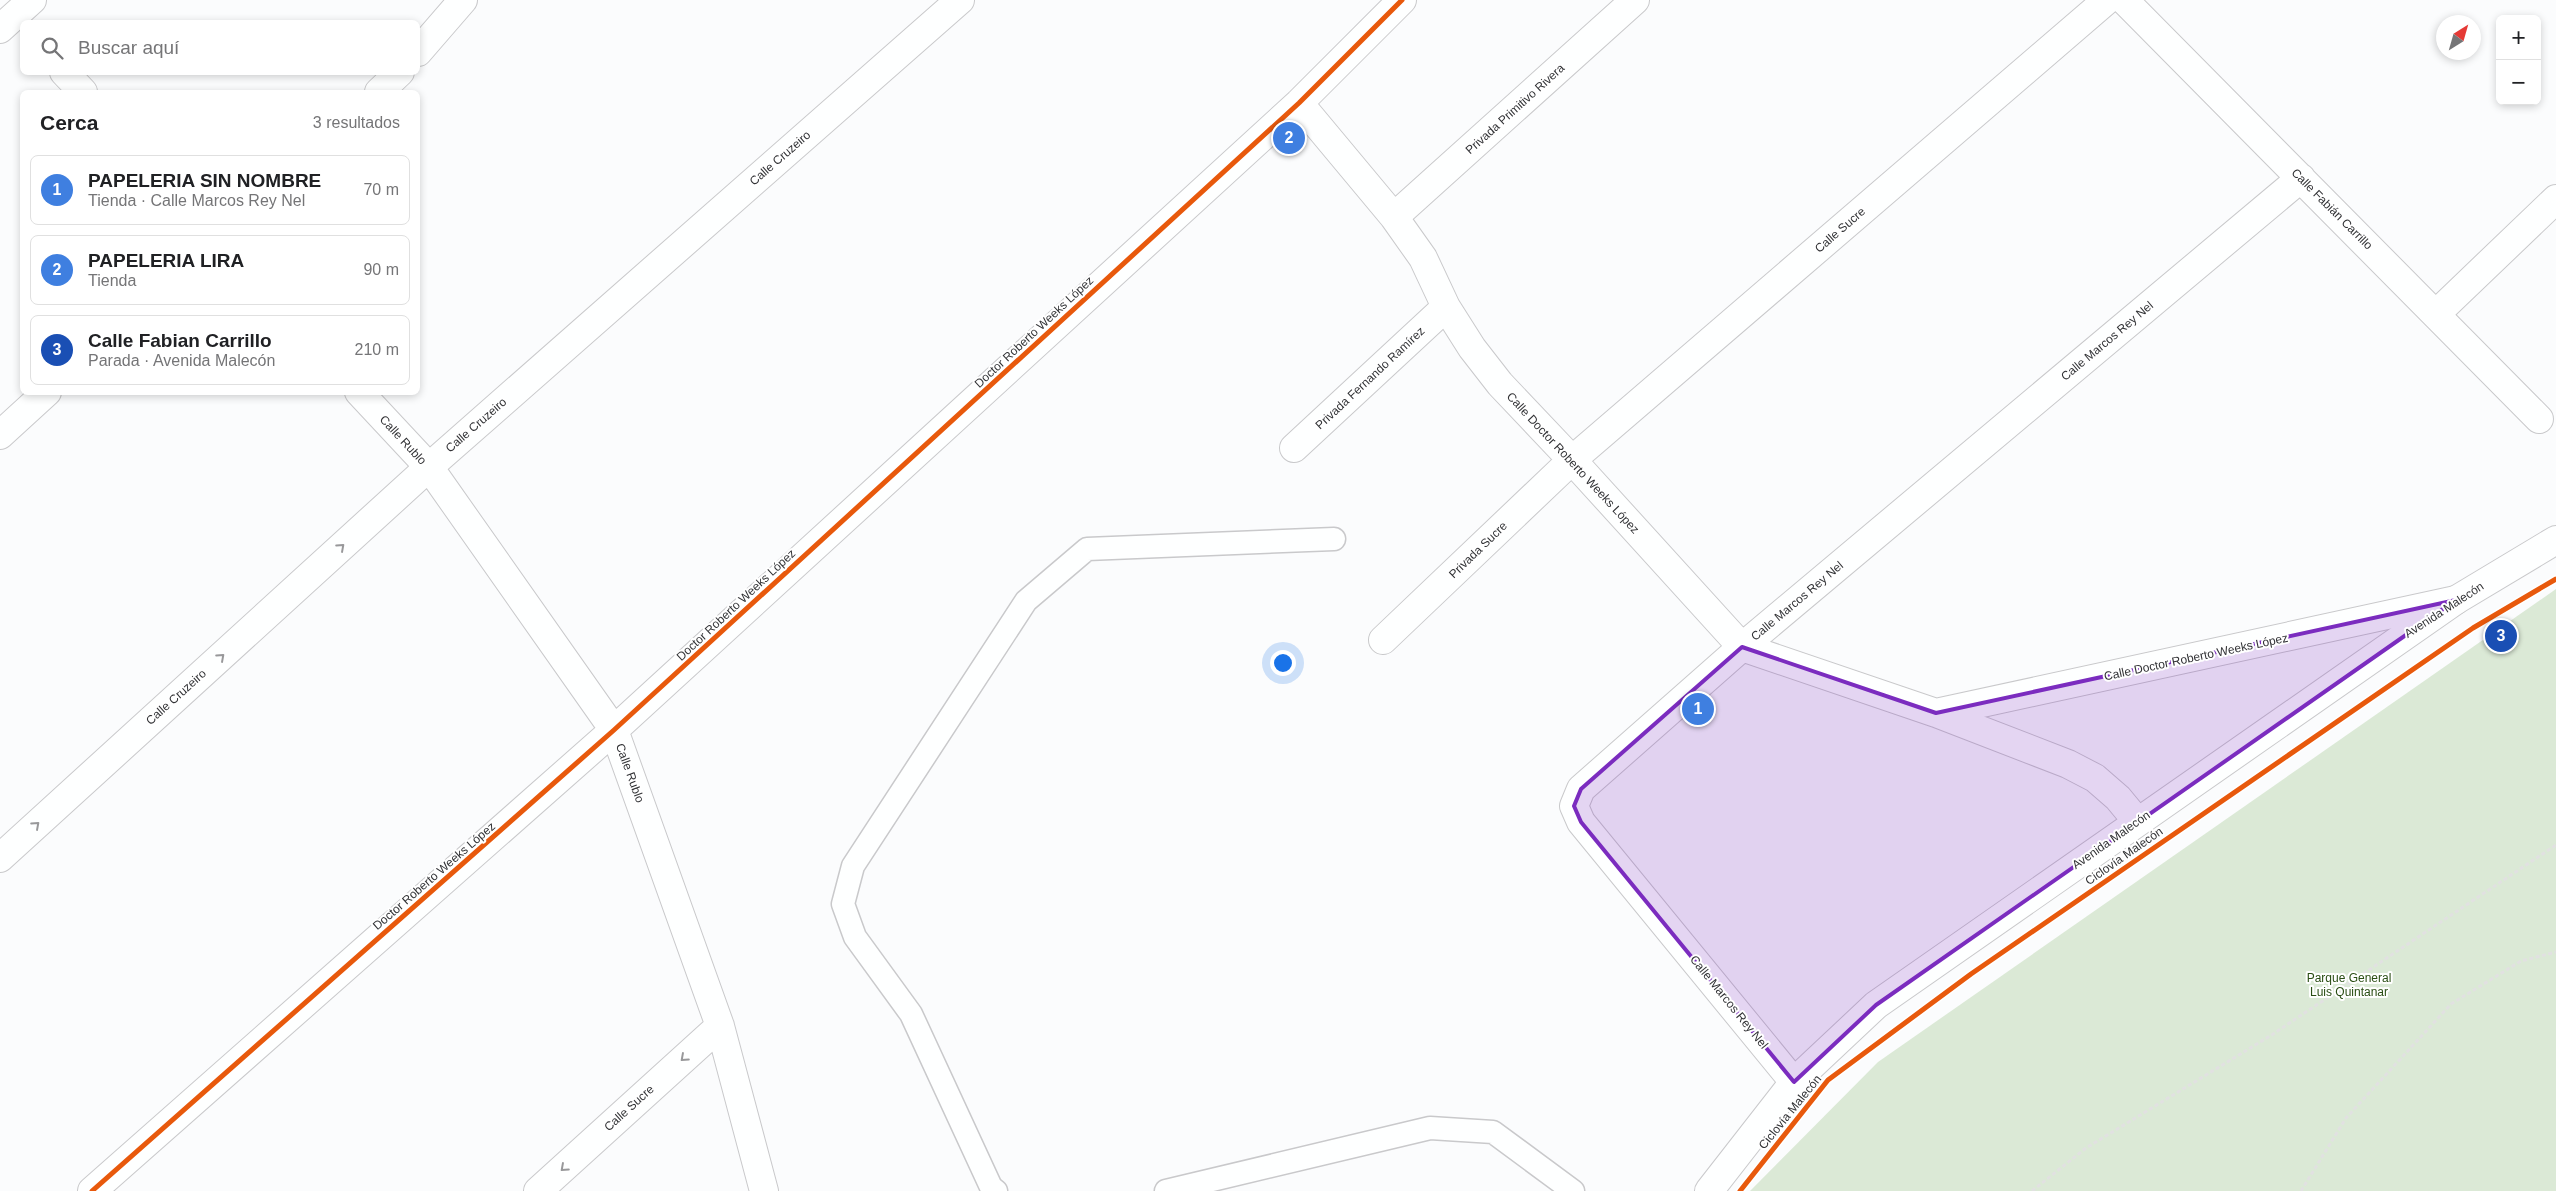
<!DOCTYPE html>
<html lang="es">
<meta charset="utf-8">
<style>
:root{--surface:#fff;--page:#f2f2f2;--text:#202124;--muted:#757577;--line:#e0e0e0;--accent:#2563eb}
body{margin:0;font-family:Helvetica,sans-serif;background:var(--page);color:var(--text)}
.controls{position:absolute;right:15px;top:15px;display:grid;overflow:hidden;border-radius:8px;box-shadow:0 2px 8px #0003}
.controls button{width:45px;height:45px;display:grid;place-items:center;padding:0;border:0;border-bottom:1px solid var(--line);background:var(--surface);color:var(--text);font:25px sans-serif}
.compass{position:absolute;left:2436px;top:15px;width:45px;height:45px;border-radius:50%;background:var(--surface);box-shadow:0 2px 8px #0003;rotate:37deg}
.you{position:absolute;left:1282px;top:662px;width:18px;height:18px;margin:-12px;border:4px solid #fff;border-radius:50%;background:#1a73e8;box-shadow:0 0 0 8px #1a73e833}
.badge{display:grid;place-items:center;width:32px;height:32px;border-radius:50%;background:var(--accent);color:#fff;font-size:16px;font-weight:700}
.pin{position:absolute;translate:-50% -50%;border:2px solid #fff;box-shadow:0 1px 5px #0006}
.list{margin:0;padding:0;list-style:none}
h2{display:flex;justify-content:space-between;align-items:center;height:65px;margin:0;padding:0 20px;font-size:21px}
h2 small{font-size:16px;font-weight:400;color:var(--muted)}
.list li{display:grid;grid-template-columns:32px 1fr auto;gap:15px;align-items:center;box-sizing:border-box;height:70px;margin:0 10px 10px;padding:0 10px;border:1px solid var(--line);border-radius:8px}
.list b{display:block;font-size:19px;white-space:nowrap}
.list p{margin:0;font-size:16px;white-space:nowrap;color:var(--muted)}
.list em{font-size:16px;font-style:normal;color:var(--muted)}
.icon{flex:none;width:28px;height:28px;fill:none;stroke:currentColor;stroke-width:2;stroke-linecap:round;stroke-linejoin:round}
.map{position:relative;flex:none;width:2556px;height:1191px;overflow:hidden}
.search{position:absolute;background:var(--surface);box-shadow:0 2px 8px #0003;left:20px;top:20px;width:400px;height:55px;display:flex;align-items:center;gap:12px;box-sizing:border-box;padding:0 18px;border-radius:8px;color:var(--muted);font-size:19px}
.panel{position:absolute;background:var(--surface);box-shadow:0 2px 8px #0003;left:20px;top:90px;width:400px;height:305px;border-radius:8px}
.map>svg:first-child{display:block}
.green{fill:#dbe9d6}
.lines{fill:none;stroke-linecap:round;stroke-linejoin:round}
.service-casing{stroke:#c9c9cb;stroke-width:25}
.minor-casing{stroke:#c9c9cb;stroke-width:30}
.secondary-casing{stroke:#c9c9cb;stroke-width:30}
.path{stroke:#e1e1e1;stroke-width:3;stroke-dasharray:4 2.5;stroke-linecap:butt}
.service{stroke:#feffff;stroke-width:22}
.minor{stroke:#feffff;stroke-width:28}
.secondary{stroke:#feffff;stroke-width:28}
.cycleway-casing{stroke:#fff;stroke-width:8}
.cycleway{stroke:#e8590c;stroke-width:5}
.oneway{stroke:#98989a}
.marked{fill:#7b2cbf;fill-opacity:0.2;stroke:#7b2cbf;stroke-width:4;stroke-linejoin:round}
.labels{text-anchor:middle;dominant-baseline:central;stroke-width:4;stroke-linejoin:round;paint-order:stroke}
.street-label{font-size:12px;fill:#313235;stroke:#fff}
.park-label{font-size:12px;fill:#2a4e14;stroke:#fff}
</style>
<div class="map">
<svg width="2556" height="1191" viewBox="0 0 2556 1191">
<rect width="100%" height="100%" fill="#fbfcfd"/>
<path class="green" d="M2556,589V1191H1750L1878,1062Z"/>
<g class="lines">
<g class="service-casing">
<path id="service" d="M996,1191L991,1187L911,1014L855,937L843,904L853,866L1026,601L1087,549L1334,539
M1166,1191L1430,1128L1493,1132L1573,1191"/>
</g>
<g class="minor-casing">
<path id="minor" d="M2124,0L2539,419
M0,29L32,0
M418,52L463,0
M64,72L83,92
M379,92L400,72
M1299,103L1394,217L1423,258L1446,307L1472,348L1500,384L1572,460L1742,647L1936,713L2068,764L2095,778L2118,798L2137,821
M1394,217L1635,0
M2436,314L2556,199
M359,392L429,467L614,730L720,1026L764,1191
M0,435L47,392
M1294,448L1446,307
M1383,640L1572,460L2107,0
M1936,713L2456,600
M0,858L429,467L960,0
M1794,1082L1581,822L1574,806L1581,789L1742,647L2301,178
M92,1191L614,730L1299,103L1402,0
M538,1191L720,1026"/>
</g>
<g class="secondary-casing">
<path id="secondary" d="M1709,1191L1794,1082L1876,1005L2456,600L2556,540"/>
</g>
<path class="path" d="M2032,1191L2086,1148L2270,1036L2556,845
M2301,1191L2346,1118L2451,1004L2521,961L2556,952"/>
<use href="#service" class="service"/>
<use href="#minor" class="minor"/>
<use href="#secondary" class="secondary"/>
<g class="cycleway-casing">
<path id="cycleway" d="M92,1191L614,730L1299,103L1402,0
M1740,1191L1828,1080L1971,974L2473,628L2556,579"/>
</g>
<use href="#cycleway" class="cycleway"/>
</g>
<defs><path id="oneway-chevron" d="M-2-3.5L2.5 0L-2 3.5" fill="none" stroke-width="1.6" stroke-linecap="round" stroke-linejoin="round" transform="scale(1.25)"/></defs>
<g class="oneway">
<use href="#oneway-chevron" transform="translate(341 547) rotate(-42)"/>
<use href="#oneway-chevron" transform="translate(221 657) rotate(-42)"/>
<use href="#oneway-chevron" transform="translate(36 825) rotate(-42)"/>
<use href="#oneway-chevron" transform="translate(684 1058) rotate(138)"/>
<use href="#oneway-chevron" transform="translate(564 1168) rotate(138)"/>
</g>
<path class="marked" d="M2456,600L1876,1005L1794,1082L1581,822L1574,806L1581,789L1742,647L1936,713Z"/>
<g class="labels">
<g class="street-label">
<text transform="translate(1515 109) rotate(-42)">Privada Primitivo Rivera</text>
<text transform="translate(780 158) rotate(-41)">Calle Cruzeiro</text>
<text transform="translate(2332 209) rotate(45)">Calle Fabián Carrillo</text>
<text transform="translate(1840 230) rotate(-41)">Calle Sucre</text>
<text transform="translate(1034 332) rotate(-43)">Doctor Roberto Weeks López</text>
<text transform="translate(2107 341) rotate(-40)">Calle Marcos Rey Nel</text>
<text transform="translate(1370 378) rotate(-43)">Privada Fernando Ramírez</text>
<text transform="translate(476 425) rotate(-41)">Calle Cruzeiro</text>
<text transform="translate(403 440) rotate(47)">Calle Rublo</text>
<text transform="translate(1573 463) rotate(47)">Calle Doctor Roberto Weeks López</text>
<text transform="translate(1478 550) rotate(-44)">Privada Sucre</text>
<text transform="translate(1797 601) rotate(-40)">Calle Marcos Rey Nel</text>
<text transform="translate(736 605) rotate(-43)">Doctor Roberto Weeks López</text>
<text transform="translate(2444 610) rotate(-33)">Avenida Malecón</text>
<text transform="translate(2196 657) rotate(-12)">Calle Doctor Roberto Weeks López</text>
<text transform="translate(176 697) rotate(-42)">Calle Cruzeiro</text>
<text transform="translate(630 773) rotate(70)">Calle Rublo</text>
<text transform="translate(2111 840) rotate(-35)">Avenida Malecón</text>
<text transform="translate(2124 856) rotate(-35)">Ciclovía Malecón</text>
<text transform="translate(434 876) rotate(-41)">Doctor Roberto Weeks López</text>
<text transform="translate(1729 1002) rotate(51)">Calle Marcos Rey Nel</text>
<text transform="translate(629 1108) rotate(-42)">Calle Sucre</text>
<text transform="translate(1790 1112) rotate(-51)">Ciclovía Malecón</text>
</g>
<g class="park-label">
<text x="2349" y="978">Parque General<tspan x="2349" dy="14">Luis Quintanar</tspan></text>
</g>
</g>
</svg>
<div class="controls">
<button>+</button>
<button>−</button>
</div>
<svg class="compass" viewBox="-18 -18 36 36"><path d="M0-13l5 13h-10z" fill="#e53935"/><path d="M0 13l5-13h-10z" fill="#757577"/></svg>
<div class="you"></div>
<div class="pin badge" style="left:1698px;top:709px;background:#3f7fe0">1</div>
<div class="pin badge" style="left:1289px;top:138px;background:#3f7fe0">2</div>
<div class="pin badge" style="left:2501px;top:636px;background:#1a4fb4">3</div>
<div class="search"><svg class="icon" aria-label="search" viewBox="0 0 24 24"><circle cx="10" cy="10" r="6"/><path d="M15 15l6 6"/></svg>Buscar aquí</div>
<section class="panel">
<h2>Cerca<small>3 resultados</small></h2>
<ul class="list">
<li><span class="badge" style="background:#3f7fe0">1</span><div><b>PAPELERIA SIN NOMBRE</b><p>Tienda · Calle Marcos Rey Nel</p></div><em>70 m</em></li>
<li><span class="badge" style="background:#3f7fe0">2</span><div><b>PAPELERIA LIRA</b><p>Tienda</p></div><em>90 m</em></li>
<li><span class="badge" style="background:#1a4fb4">3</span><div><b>Calle Fabian Carrillo</b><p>Parada · Avenida Malecón</p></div><em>210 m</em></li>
</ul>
</section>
</div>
